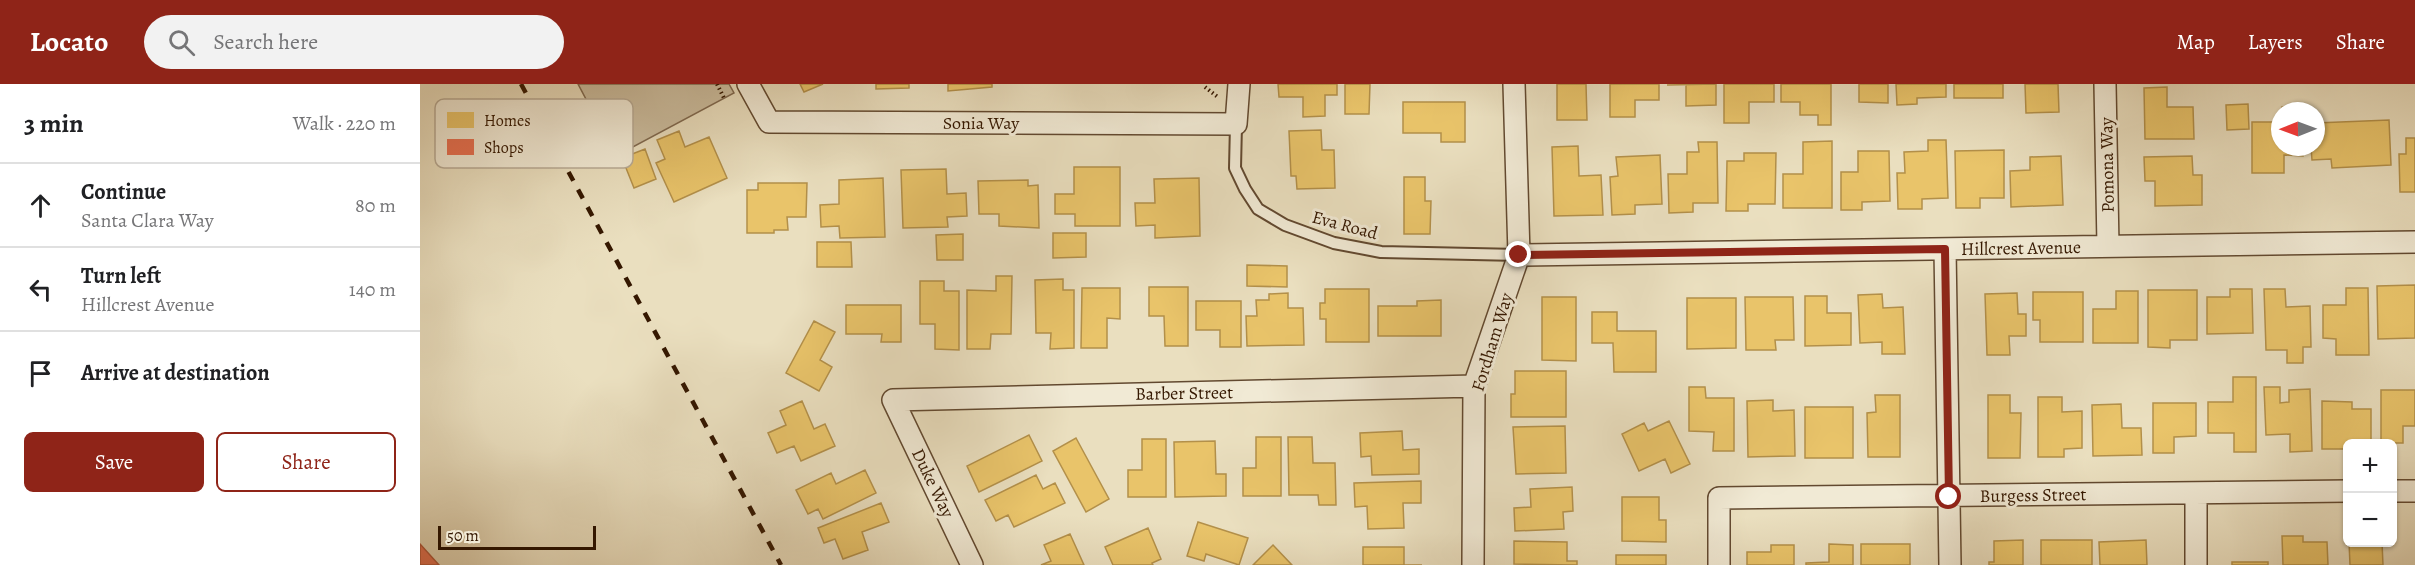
<!DOCTYPE html>
<meta charset="utf-8">
<style>
:root{--surface:#fff;--page:#f2f2f2;--text:#202124;--muted:#757577;--line:#e0e0e0;--accent:#8f2418}
body{margin:0;font-family:Alegreya,serif;background:var(--page);color:var(--text)}
.controls{position:absolute;right:18px;bottom:18px;display:grid;overflow:hidden;border-radius:9px;box-shadow:0 2px 4px #0004}
.controls button{width:54px;height:54px;display:grid;place-items:center;padding:0;border:0;border-bottom:2px solid var(--line);background:var(--surface);color:var(--text);font:30px sans-serif}
.compass{position:absolute;left:1851px;top:18px;width:54px;height:54px;border-radius:50%;background:var(--surface);box-shadow:0 2px 4px #0004;rotate:269deg}
.scale{position:absolute;left:18px;bottom:15px;width:158px;box-sizing:border-box;padding-left:6px;border:3px solid #341700;border-top:0;font-size:16px;line-height:21px;white-space:nowrap;color:#341700;-webkit-text-stroke:4px #f1ead5;paint-order:stroke}
.stop{position:absolute;width:18px;height:18px;margin:-14px;border:4px solid #8f2418;border-radius:50%;background:#fff}
.stop.end{background:#8f2418;border-color:#fff;box-shadow:0 2px 6px #0008}
.list{margin:0;padding:0;list-style:none}
h2{display:flex;justify-content:space-between;align-items:center;height:78px;margin:0;padding:0 24px;font-size:26px}
h2 small{font-size:20px;font-weight:400;color:var(--muted)}
.list li{display:grid;grid-template-columns:39px 1fr auto;gap:18px;align-items:center;box-sizing:border-box;height:84px;padding:0 24px;border-top:2px solid var(--line)}
.list b{display:block;font-size:22px;white-space:nowrap}
.list p{margin:0;font-size:20px;white-space:nowrap;color:var(--muted)}
.list em{font-size:20px;font-style:normal;color:var(--muted)}
.actions{display:flex;gap:12px;padding:18px 24px}
.actions a{flex:1;padding:14px 0;border:2px solid var(--accent);border-radius:9px;text-align:center;font-size:21px;color:var(--accent)}
.actions .main{background:var(--accent);color:#fff}
.icon{flex:none;width:33px;height:33px;fill:none;stroke:currentColor;stroke-width:2;stroke-linecap:round;stroke-linejoin:round}
.map{position:relative;flex:none;width:1995px;height:481px;overflow:hidden}
header{display:flex;align-items:center;gap:36px;box-sizing:border-box;height:84px;padding:0 30px;background:var(--accent);color:#fff}
header strong{font-size:28px}
nav{display:flex;gap:33px;margin-inline-start:auto;font-size:21px}
.search{width:420px;height:54px;background:var(--page);display:flex;align-items:center;gap:15px;box-sizing:border-box;padding:0 21px;border-radius:33px;color:var(--muted);font-size:22px}
main{display:flex}
aside{flex:1;background:var(--surface)}
.map>svg:first-child{display:block}
.green{fill:#cbbd9f;stroke:#806a50;stroke-width:1.5}
.homes{fill:#e9c46a;stroke:#b3904a;stroke-width:1.5}
.shops{fill:#e76f51;stroke:#b15539;stroke-width:1.5}
.lines{fill:none;stroke-linecap:round;stroke-linejoin:round}
.lane-casing{stroke:#624930;stroke-width:14}
.street-casing{stroke:#624930;stroke-width:24}
.path{stroke:#341700;stroke-width:4;stroke-dasharray:1.5 3;stroke-linecap:butt}
.lane{stroke:#f1ead5;stroke-width:10}
.street{stroke:#f1ead5;stroke-width:21}
.rail{stroke:#341700;stroke-width:4.5;stroke-dasharray:10 10;stroke-linecap:butt}
.route{stroke:#8f2418;stroke-width:8}
.labels{text-anchor:middle;dominant-baseline:central;stroke-width:6;stroke-linejoin:round;paint-order:stroke}
.street-label{font-size:18px;fill:#341700;stroke:#f1ead5}
.key{fill:#f1ead5;stroke:#b8ab95;stroke-width:1.5}
.key-label{font-size:16px;fill:#341700}
</style>
<header>
<strong>Locato</strong>
<div class="search"><svg class="icon" aria-label="search" viewBox="0 0 24 24"><circle cx="10" cy="10" r="6"/><path d="M15 15l6 6"/></svg>Search here</div>
<nav><a>Map</a><a>Layers</a><a>Share</a></nav>
</header>
<main>
<aside>
<h2>3 min<small>Walk · 220 m</small></h2>
<ul class="list">
<li><svg class="icon" aria-label="ahead" viewBox="0 0 24 24"><path d="M12 20V5M6 11l6-6 6 6"/></svg><div><b>Continue</b><p>Santa Clara Way</p></div><em>80 m</em></li>
<li><svg class="icon" aria-label="left" viewBox="0 0 24 24"><path d="M17 20v-9H6M10 6l-5 5 5 5"/></svg><div><b>Turn left</b><p>Hillcrest Avenue</p></div><em>140 m</em></li>
<li><svg class="icon" aria-label="arrive" viewBox="0 0 24 24"><path d="M6 21V4h12l-3 4 3 4H6"/></svg><div><b>Arrive at destination</b></div></li>
</ul>
<div class="actions"><a class="main">Save</a><a>Share</a></div>
</aside>
<div class="map">
<svg width="1995" height="481" viewBox="0 0 1995 481">
<rect width="100%" height="100%" fill="#eadfbf"/>
<filter id="stains"><feTurbulence type="fractalNoise" baseFrequency=".00333" numOctaves="4"/><feColorMatrix values="0 0 0 0 .2 0 0 0 0 .09 0 0 0 0 .02 0 0 0 .5 -.17"/></filter>
<radialGradient id="worn" r=".72"><stop offset=".6" stop-color="#630" stop-opacity="0"/><stop offset="1" stop-color="#630" stop-opacity=".3"/></radialGradient>
<path class="green" d="M158,0H309L314,9L196,72Z"/>
<path class="homes" d="M380,0H403L384,8Z
M456,0H489V4L456,5Z
M528,0H572V3L528,7Z
M858,0H917V11H905V32L883,33V13H859Z
M925,0H950L949,30H925Z
M1137,0H1166L1167,36H1137Z
M1190,0H1239V16H1215V33H1190Z
M1296,0V21L1266,22V1H1247Z
M1304,0H1354V18H1329V39H1304Z
M1361,0H1411V41H1398V31H1380V18H1361Z
M1439,0H1468V19L1439,18Z
M1476,0H1526V13L1497,14V20L1477,21Z
M1534,0H1583V14H1534Z
M1605,0H1638L1639,28L1606,29Z
M1747,3V23H1773L1774,55H1725L1724,4Z
M983,18H1045V58H1021V49H983Z
M1828,20L1829,45L1807,46L1806,21Z
M1862,23H1882V27H1862Z
M1969,36L1971,81L1912,84L1911,75L1892,76L1891,63H1896V39Z
M1832,38H1860V63H1882L1883,72L1864,71V89H1832Z
M901,46L902,66H914L915,104L877,105L876,92H871L869,47Z
M259,47L265,63L289,53L307,94L254,118L236,79L245,75L237,56Z
M1986,54H1995V108H1980L1979,70H1986Z
M1508,56H1526L1528,114L1502,115V125H1478L1477,89H1485L1484,68L1508,67Z
M1412,57V124H1363V90H1383V58Z
M1278,58H1297L1298,119H1273V128L1249,129L1248,90H1267V68H1279Z
M1158,62L1159,92L1181,91L1183,131L1134,132L1132,63Z
M225,65L236,95L214,104L202,74Z
M1584,66V114H1560V124H1536L1535,67Z
M1438,67H1469L1470,117L1442,118V126H1421V88H1438Z
M1324,69H1356L1355,120H1328V127H1306L1307,77H1324Z
M1240,71L1242,120L1215,121V130L1192,131L1190,93L1198,92L1196,73Z
M1641,72L1643,121L1591,123L1590,87L1610,86V73Z
M1772,72L1773,91H1782V121L1735,122V97H1725L1724,73Z
M654,83H700V142H655V130H635V110H654Z
M526,85L527,110L546,109L547,132L527,133L528,143L483,144L481,86Z
M984,93H1005V117H1011L1010,150H984Z
M463,94L465,153L420,154L419,142L401,143L400,121L419,120V96Z
M779,94L780,152L735,154V141L716,142L715,119H735L734,95Z
M608,96V102L618,101L619,144L579,142V130H559L558,97Z
M338,99H387L386,133H367L368,146H354V149H327V106H338Z
M633,149H666V173L633,174Z
M543,150V176H517L516,151Z
M397,158H431L432,183H397Z
M827,181L867,182V203L827,202Z
M576,192H592L591,250H571L570,265H547V206L576,207Z
M643,195V206H654V264L630,265L631,249H616L615,196Z
M500,197H524V207H539V266L515,265V240H500Z
M1995,201V254L1958,255L1957,202Z
M729,203H768V262H745L744,232H729Z
M662,204H700V235L687,234V264H661Z
M1926,204H1948L1949,271H1916V255L1903,254V221H1926Z
M905,205H949V258H906V235H900V219H905Z
M1810,205H1832L1833,249L1787,250V213H1810Z
M1844,205H1865L1866,223L1890,222L1891,263H1883V279H1867V266H1846Z
M1728,206H1777V256H1750V264L1728,263Z
M1696,207H1718V259H1673V225H1696Z
M1613,208H1663V258H1620V236H1613Z
M868,209V224H883L884,261L827,262L826,232H837L836,216H849V210Z
M1597,209L1598,230H1606V252H1589L1590,271H1567L1565,210Z
M1462,210L1463,224L1483,223L1485,270H1462V258L1440,259L1438,211Z
M1385,212H1407V229H1431V261L1385,262Z
M1122,213H1156V277L1122,276Z
M1325,213H1373L1374,256H1355L1356,266H1326Z
M1267,214H1316V264L1267,265Z
M1021,216V252H958V222H997V217Z
M776,217H821V263H800V246H776Z
M426,221H481V258H461L462,250H426Z
M1172,228H1197V247H1236V288H1194L1193,259H1172Z
M394,237L415,248L400,276L412,283L399,307L366,289Z
M1095,287H1146V333H1091V310H1095Z
M1813,293H1836V368H1814V349H1788V318H1813Z
M1269,303H1285L1286,314H1314V367H1293L1294,348L1269,347Z
M1844,303H1860V319L1869,318V306L1890,305L1892,367L1870,368V350L1846,351Z
M1961,306H1995V342H1983V359H1961Z
M1455,311H1480V373H1448L1447,329L1456,328Z
M1568,311H1590V329H1601L1600,374H1568Z
M1618,313H1642V328L1662,327V364L1644,365V373H1618Z
M1353,316V327L1374,326L1375,372L1328,373L1327,317Z
M382,317L394,345L405,340L415,362L381,377L374,362L357,369L348,349L366,341L360,327Z
M1902,317L1932,318V325H1951V360H1928V365H1902Z
M1733,319H1776V352L1754,353V369H1733Z
M1701,320L1702,344H1721L1722,371L1673,372L1672,321Z
M1385,323H1433V374H1385Z
M1249,337L1270,380L1251,389L1245,375L1219,387L1202,350L1224,339L1228,347Z
M1145,342L1146,389L1096,390L1093,343Z
M982,347L983,366L999,365V390L952,391L951,372L941,373L940,349Z
M609,351L622,377L559,408L547,382Z
M836,353H861V412H823V384H836Z
M868,353H892L893,379H915L916,421H899L898,411H869Z
M656,354L689,415L666,428L633,367Z
M722,355H746V413H708V386H722Z
M795,357L796,390H806V412L755,413L754,358Z
M445,386L456,409L403,435L398,425L388,430L376,406L411,389L416,400Z
M616,391L623,405L635,399L645,419L594,443L588,431L576,437L565,416Z
M1001,397V419H983L984,444L948,445L947,422L935,423L934,399Z
M1152,403L1153,427L1143,428L1144,445L1095,447L1094,424L1111,423L1110,405Z
M1202,413H1239V436H1246V458L1202,457Z
M461,419L469,438L442,448L448,466L423,475L415,455L404,459L398,444Z
M778,438L828,454L819,481L786,470L784,477L767,472Z
M728,444L741,475L732,479L733,481H693L685,463Z
M650,450L664,481H621L631,477L624,461Z
M1862,452H1883V458H1907L1908,481H1863Z
M1603,456V481H1569V478H1574V457Z
M1621,456H1672V481H1621Z
M1726,456L1727,481H1680L1679,458Z
M1094,457L1147,458V477H1157V481L1094,480Z
M1929,458H1962L1963,481H1930Z
M1409,460L1433,461V481H1386V479L1409,478Z
M1441,460H1490V481H1441Z
M853,461L872,481H833Z
M1351,461H1374V481H1327V468H1351Z
M943,463H984V481H1002H943Z
M1196,471H1246V481H1196Z
M1812,478H1848V481H1812Z"/>
<path class="shops" d="M0,460L19,481H0Z"/>
<g class="lines">
<g class="lane-casing">
<path id="lane" d="M816,40L815,84L825,105L838,125L865,141L914,159L961,168L1099,171"/>
</g>
<g class="street-casing">
<path id="street" d="M328,0L349,38L816,40L819,0
M1685,0L1688,162
M1525,165L1530,481
M1099,171L1995,158
M1972,407H1995
M552,481L473,316L1054,302
M1053,481L1054,302L1099,171L1094,0
M1299,481V414L1928,407
M1776,481V409"/>
</g>
<path class="path" d="M297,0L304,14
M785,3L799,14"/>
<use href="#lane" class="lane"/>
<use href="#street" class="street"/>
<path class="rail" d="M101,0L361,481"/>
</g>
<g class="lines">
<path class="route" d="M1099,171L1525,165L1529,413"/>
</g>
<g class="labels">
<g class="street-label">
<text x="561" y="39">Sonia Way</text>
<text transform="translate(1687 81) rotate(-91)">Pomona Way</text>
<text transform="translate(925 141) rotate(15)">Eva Road</text>
<text transform="translate(1601 164) rotate(-1)">Hillcrest Avenue</text>
<text transform="translate(1072 258) rotate(-73)">Fordham Way</text>
<text transform="translate(764 309) rotate(-1)">Barber Street</text>
<text transform="translate(513 399) rotate(64)">Duke Way</text>
<text transform="translate(1613 411) rotate(-1)">Burgess Street</text>
</g>
</g>
<rect x="15" y="15" width="198" height="69" rx="9" class="key"/>
<rect x="27" y="28" width="27" height="16" fill="#e9c46a"/>
<rect x="27" y="55" width="27" height="16" fill="#e76f51"/>
<g class="key-label">
<text x="64" y="42">Homes</text>
<text x="64" y="69">Shops</text>
</g>
<rect width="100%" height="100%" filter="url(#stains)"/>
<rect width="100%" height="100%" fill="url(#worn)"/>
</svg>
<div class="controls">
<button>+</button>
<button>−</button>
</div>
<svg class="compass" viewBox="-18 -18 36 36"><path d="M0-13l5 13h-10z" fill="#e53935"/><path d="M0 13l5-13h-10z" fill="#757577"/></svg>
<div class="scale">50 m</div>
<div class="stop" style="left:1529px;top:413px"></div>
<div class="stop end" style="left:1099px;top:171px"></div>
</div>
</main>
